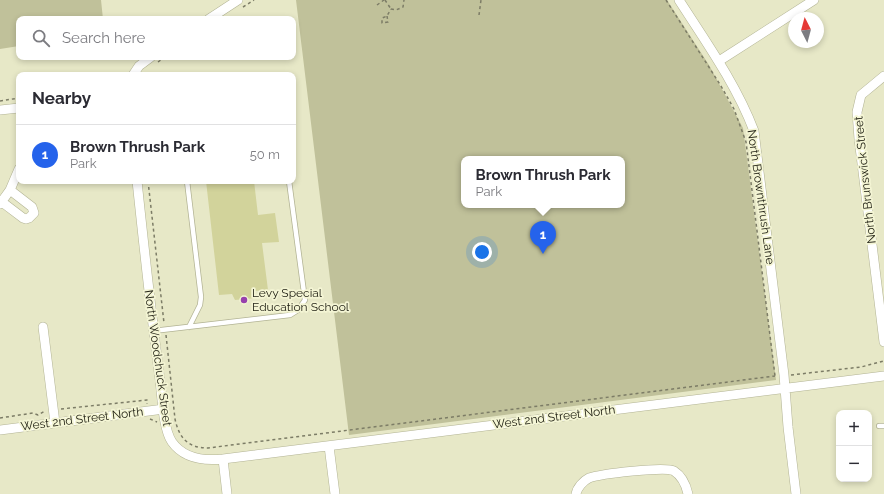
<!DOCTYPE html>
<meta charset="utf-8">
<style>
:root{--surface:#fff;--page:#f7f7f7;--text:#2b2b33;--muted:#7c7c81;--line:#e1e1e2;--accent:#2563eb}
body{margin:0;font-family:Raleway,sans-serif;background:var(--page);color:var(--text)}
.controls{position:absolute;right:12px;bottom:12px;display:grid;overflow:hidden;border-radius:8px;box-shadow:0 2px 6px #0003}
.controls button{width:36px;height:36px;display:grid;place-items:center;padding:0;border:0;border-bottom:1px solid var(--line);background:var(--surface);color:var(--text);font:20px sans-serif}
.compass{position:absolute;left:788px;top:12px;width:36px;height:36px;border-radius:50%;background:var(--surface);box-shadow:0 2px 6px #0003;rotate:354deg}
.you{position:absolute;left:482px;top:252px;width:14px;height:14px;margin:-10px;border:3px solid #fff;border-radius:50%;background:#1a73e8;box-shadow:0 0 0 6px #1a73e833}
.badge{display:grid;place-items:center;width:26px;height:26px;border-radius:50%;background:var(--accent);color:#fff;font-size:13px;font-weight:700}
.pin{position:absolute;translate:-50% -33px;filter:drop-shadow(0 1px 2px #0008)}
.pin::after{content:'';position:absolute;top:21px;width:14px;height:12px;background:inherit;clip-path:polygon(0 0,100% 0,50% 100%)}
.popup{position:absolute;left:461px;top:156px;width:164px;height:52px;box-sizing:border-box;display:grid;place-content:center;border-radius:8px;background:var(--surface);filter:drop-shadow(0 1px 3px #0005);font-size:13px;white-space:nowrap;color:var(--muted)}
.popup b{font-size:15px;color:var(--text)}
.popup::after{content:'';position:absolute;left:50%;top:100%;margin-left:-8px;border:8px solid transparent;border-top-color:var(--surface)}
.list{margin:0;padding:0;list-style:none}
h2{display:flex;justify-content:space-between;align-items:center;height:52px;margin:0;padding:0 16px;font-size:17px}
h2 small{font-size:13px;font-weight:400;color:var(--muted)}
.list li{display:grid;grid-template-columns:26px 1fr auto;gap:12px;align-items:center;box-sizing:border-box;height:60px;padding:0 16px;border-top:1px solid var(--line)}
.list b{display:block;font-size:15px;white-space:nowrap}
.list p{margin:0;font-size:13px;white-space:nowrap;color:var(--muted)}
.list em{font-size:13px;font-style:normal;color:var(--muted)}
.icon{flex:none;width:22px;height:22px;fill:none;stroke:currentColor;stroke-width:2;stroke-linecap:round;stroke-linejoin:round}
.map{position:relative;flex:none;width:884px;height:494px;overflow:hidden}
.search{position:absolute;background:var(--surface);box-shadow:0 2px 6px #0003;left:16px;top:16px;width:280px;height:44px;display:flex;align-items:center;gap:10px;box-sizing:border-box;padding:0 14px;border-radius:8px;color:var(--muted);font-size:15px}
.panel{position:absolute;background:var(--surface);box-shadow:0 2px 6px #0003;left:16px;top:72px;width:280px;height:112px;border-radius:8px}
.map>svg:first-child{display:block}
.green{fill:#c0c19a;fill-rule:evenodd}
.building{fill:#d2d39b}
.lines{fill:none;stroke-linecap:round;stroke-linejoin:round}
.service-casing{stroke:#b2b394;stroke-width:6}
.minor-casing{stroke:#b2b394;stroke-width:10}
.path{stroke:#7c7c66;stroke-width:1.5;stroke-dasharray:3 3;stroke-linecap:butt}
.service{stroke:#fff;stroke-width:4.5}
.minor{stroke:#fff;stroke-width:9}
.poi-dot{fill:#9740ad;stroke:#f4f5d4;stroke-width:1.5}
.labels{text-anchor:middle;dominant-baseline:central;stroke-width:3.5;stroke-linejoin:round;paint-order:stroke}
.street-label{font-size:12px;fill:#1d1d11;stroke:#f4f5d4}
.poi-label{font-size:12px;fill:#1d1d11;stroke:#f4f5d4;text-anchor:start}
</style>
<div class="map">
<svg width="884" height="494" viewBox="0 0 884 494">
<rect width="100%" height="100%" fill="#e7e8c7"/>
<path class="green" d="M0,0H101L103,19H19V46L0,49Z
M296,0H667L709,65L743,128L776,380L349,435ZM464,159H622V205H464Z"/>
<path class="building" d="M206,181H254L258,215L275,213L279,242L262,243L268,290L255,291L256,298L235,300L232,294L219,295Z"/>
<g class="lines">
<g class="service-casing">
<path id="service" d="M187,181L201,297L200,305L189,327
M153,331L290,315L298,310L305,300L289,181
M879,426H884"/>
</g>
<g class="minor-casing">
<path id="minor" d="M679,0C706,42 736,84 754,131L784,375L788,427L796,494
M209,19L238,0
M719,61L814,0
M133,75L139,66L151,57
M884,76L861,95L857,112L859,139L884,342
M0,110L19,108
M137,181C144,247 151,314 160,380C162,396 163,429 172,442C184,459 204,461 223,459L884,376
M2,202L23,218L26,219L29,218L34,213L32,207L10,190
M0,204L10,190L19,169
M43,327L55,423
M0,430L164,409
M329,446L335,494
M223,459L227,494
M576,494C577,488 583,481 589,478C600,474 666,466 674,471C682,476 686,485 688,494"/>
</g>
<path class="path" d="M385,0L391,9
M666,0L721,86L734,109L746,142L775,376
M377,5L384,0
M243,7L254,0
M391,9L396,10L403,7L404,0
M479,15L481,0
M387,16L388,22L382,23V18L387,16L391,9
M158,62L165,57
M0,101L19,98
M148,181L164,323
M166,335L175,419C179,438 188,448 208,448L775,376
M791,375L861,367L884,361
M61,409L147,400V404
M0,418L33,413L38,415L45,411
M150,419L157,422"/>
<use href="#service" class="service"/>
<use href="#minor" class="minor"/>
</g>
<circle class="poi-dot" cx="244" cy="300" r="4"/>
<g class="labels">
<g class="street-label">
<text transform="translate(865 180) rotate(-96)">North Brunswick Street</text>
<text transform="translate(761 197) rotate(82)">North Brownthrush Lane</text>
<text transform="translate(158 358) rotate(82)">North Woodchuck Street</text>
<text transform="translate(554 417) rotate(-7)">West 2nd Street North</text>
<text transform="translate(82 419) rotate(-7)">West 2nd Street North</text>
</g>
<g class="poi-label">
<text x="252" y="293">Levy Special<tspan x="252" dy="14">Education School</tspan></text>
</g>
</g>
</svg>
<div class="controls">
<button>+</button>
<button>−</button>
</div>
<svg class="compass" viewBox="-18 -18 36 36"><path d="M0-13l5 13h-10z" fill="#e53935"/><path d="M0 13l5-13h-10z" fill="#7c7c81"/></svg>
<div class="you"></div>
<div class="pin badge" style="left:543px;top:254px">1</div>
<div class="popup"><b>Brown Thrush Park</b>Park</div>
<div class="search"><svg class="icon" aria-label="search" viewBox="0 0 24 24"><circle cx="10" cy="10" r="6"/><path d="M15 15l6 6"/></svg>Search here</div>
<section class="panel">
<h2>Nearby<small></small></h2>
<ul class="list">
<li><span class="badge">1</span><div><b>Brown Thrush Park</b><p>Park</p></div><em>50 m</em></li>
</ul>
</section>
</div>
